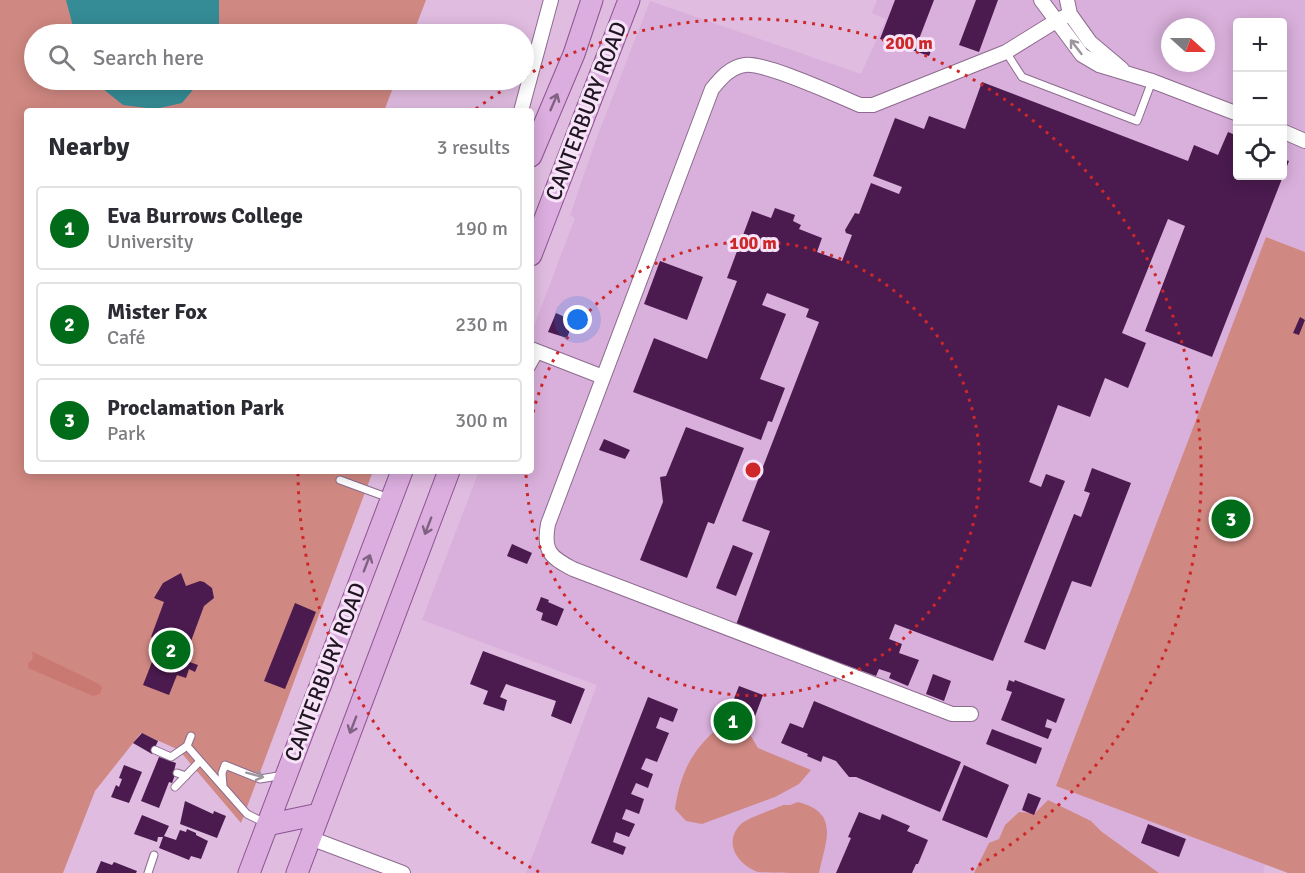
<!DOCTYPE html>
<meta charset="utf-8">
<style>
:root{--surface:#fff;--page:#f2f2f3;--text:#2b2b33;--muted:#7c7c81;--line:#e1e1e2;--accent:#006b19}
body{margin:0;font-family:Signika,sans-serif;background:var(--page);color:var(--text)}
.controls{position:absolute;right:18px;top:18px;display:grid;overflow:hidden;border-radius:6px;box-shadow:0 3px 15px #0003}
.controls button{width:54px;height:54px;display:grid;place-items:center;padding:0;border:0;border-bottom:2px solid var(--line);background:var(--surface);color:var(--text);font:30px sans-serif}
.compass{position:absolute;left:1161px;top:18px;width:54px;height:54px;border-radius:50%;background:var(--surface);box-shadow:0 3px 15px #0003;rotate:111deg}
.you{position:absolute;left:578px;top:320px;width:21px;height:21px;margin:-15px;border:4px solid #fff;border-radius:50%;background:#1a73e8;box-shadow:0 0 0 9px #1a73e833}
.badge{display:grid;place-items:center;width:39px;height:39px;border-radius:50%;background:var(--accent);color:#fff;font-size:20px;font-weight:700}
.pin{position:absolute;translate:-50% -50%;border:3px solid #fff;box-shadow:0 2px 6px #0006}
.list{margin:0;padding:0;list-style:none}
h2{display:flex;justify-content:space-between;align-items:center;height:78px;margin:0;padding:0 24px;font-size:26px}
h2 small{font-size:20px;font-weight:400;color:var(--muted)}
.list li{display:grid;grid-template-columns:39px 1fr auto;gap:18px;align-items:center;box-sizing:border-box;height:84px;margin:0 12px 12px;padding:0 12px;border:2px solid var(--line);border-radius:6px}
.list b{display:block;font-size:22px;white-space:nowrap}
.list p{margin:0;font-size:20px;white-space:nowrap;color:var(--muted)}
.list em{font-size:20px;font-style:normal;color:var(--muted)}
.icon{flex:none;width:33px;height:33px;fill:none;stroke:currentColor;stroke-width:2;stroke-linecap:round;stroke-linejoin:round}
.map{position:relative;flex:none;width:1305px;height:873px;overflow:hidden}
.search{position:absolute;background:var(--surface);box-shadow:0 3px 15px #0003;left:24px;top:24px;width:510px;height:66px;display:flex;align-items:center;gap:15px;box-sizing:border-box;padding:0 21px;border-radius:33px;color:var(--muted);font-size:22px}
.panel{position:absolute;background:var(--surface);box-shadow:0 3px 15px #0003;left:24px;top:108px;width:510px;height:366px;border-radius:6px}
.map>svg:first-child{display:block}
.built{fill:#d9b0db;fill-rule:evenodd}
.green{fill:#d08882}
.forest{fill:#ca7872}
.water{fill:#358c96}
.building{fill:#4b1b4f}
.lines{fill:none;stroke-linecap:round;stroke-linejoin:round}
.service-casing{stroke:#8c6b8e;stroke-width:9}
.minor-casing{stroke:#8c6b8e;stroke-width:16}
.primary-casing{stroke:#8c5490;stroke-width:23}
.service{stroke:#fff;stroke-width:7}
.minor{stroke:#fff;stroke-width:14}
.primary{stroke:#dcaddf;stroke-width:21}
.oneway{stroke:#9c969c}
.oneway2{stroke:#7f6181}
.ring{fill:none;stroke:#cd2728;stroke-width:3;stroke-dasharray:3 6}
.labels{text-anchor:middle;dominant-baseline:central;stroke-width:6;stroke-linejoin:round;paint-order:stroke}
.street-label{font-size:22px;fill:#221523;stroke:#f6e3f7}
.centre{fill:#cd2728;stroke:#f6e3f7;stroke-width:3}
.ring-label{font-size:18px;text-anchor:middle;font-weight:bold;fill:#cd2728;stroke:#f6e3f7;stroke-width:6;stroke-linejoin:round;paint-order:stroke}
</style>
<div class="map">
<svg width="1305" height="873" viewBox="0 0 1305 873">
<rect width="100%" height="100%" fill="#e0bce1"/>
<path class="built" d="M877,0H1305V252L1266,237L1056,786L1265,864L1263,873H526L597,685L422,620L479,471H531V334L575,218L570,215L597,137L650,1L861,74L886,19L872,13ZM1238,22H1282V176H1238ZM1170,27H1206V63H1170Z"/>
<path class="green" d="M0,0H426L413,34H34V80H396L384,111H27V471H373L241,823L179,750L141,733L95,791L63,873H0Z
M1266,237L1305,252V873H1288L1056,786Z
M728,720L745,726L758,748L811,770L799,784L775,797L702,824L686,821L675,809C681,768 695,745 728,720Z
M1048,800L1091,821L1102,832L1159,873H974L989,843L999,839L1005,825L1019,812L1035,813Z
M798,802C840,813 826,840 819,873C804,873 770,873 758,872C738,865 723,843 740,825C746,818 773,810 783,805H790Z"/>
<path class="forest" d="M31,651L99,684L102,688L100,694L93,696L28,668V663L32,660L33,655Z"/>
<path class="water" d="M66,0H219V34H75Z
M92,80H201L182,103L155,109L123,105Z"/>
<path class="building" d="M895,0H934L919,39L934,44L929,56L880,39Z
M976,0H998L979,52L959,45Z
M982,82L1188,161L1194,145L1218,155L1228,132L1238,136V176H1282V159L1289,161L1212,357L1145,331L1185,226L1168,219L1122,333L1146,343L1128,388L1105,378L1090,417L1058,405L1029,482L1041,487L1046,474L1065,481L993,661L895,624L889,639L902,644L899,653L919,660L908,686L889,678L891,673L879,669L876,676L736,625L770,531L742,521L819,322L806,317L809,309L767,293L762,305L786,314L760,379L785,388L772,422L768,421L761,440L633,392L654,338L707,359L737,281L727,278L752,211L771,218L775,208L795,215L793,221L801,225L799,229L822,238L817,252L842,261L852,235L846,233L845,230L855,213L859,214L871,183L899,194L902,187L873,176L895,118L924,129L929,116L965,129Z
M660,261L703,277L687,320L644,304Z
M556,313L569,319L566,325L571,327L567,338L548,332Z
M1300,317L1305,320L1299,335L1293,333Z
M686,427L744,448L714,524L708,522L687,578L640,560L663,502L660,477L666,476Z
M604,439L630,450L625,459L599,450Z
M1092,468L1131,483L1091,587L1072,581L1045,650L1024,642L1074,514L1081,517L1090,493L1084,491Z
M512,544L532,553L527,564L507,556Z
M733,545L753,553L736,596L716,588Z
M181,573L186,586L200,581L204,582L212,588L214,598L204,606L184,660L198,665L195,672L189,669L186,678L177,675L169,695L143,685L157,649L155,648L158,640L151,637L164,602L154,598L163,583Z
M541,597L549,600L548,602L564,609L557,626L541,620L543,613L536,610Z
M295,603L316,612L285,689L264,681Z
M483,651L585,689L571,724L551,716L556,701L506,684L500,697L507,700L504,711L483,704L488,691L470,684Z
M933,674L951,681L944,701L926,694Z
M1009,680L1014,682L1015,680L1065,699L1056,723L1047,719L1045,727L1052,729L1048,739L1001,720L1012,692L1006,690Z
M739,686L763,695L754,719L730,709Z
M648,697L678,709L673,722L660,717L656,728L669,733L657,762L646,758L641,769L653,774L648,788L636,783L631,794L644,799L639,814L626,809L622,819L635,824L629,837L616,832L613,842L626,847L623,855L591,843Z
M814,701L961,762L940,812L856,777H849L836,761L823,756L821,762L807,756L808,754L781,743L790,723L803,728Z
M992,729L1042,748L1036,764L986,744Z
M142,733L158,741L152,754L133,743Z
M159,757L176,763L174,771L176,772L172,783L169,782L159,808L141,801Z
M124,765L142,772L129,803L111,797L116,785L119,787L122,779L119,778Z
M964,765L1009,785L987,838L942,820Z
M1028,793L1041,798L1034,815L1022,810Z
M185,801L213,814L214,811L226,816L217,838L180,824Z
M859,812L880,820L882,814L910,826L907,831L928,840L918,864H916L912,873H836L851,838L848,837Z
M142,815L169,826L164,836L176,840L180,830L186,832L187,829L196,833V835L208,841L201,859L191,856L189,860L159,848L163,837H158L157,842L134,834Z
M1148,824L1186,839L1179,857L1141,843Z
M101,861L112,865L114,862L137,871L136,873H96Z"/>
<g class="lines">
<g class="service-casing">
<path id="service" d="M1006,52L1022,77L1137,121L1152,81
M531,368L540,352
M340,480L389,498
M191,736L187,746L247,814L265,823
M155,750L171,757L187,746
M177,773L186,776
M223,786L222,773L225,765L260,779L284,775
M175,787L200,761
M148,873L154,855"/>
</g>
<g class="minor-casing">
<path id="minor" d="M1041,0L1082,55L1099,65L1152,81L1238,114
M1067,0L1070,14L1090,42L1122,69
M521,111L551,0
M1282,131L1305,141
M531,349L603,377
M971,714H952L573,569C550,557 543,551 548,524L712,89C721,78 730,67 745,65C765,62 838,96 860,105H873L1006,52L1056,21L1070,14
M310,838L403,873"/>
</g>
<g class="primary-casing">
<path id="primary" d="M531,156L574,54L592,0
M531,255L629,0
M267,825L319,814
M249,873L402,471
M297,873L449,471"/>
</g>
<use href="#service" class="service"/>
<use href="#minor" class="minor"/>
<use href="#primary" class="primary"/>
</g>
<defs><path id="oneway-shaft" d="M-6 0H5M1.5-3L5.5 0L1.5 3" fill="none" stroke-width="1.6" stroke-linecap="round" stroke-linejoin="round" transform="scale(1.5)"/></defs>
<g class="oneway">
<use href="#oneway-shaft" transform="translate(1076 47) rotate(-128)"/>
<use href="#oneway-shaft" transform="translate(255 775) rotate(15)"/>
</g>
<g class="oneway2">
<use href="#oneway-shaft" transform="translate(554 102) rotate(-67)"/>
<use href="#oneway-shaft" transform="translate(428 526) rotate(111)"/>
<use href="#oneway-shaft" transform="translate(367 563) rotate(-69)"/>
<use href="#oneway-shaft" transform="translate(353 725) rotate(111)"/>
</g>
<g class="ring">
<path d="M531 421A227 227 0 1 1 526 472"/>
<path d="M539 872A455 455 0 0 1 298 474M476 109A455 455 0 0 1 519 80M525 76A455 455 0 1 1 967 872"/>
</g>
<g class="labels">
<g class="street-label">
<text transform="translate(586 111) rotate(-69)">CANTERBURY ROAD</text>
<text transform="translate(325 672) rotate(-69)">CANTERBURY ROAD</text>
</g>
</g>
<circle cx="753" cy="470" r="9" class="centre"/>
<g class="ring-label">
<text x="909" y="49">200 m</text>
<text x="753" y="249">100 m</text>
</g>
</svg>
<div class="controls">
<button>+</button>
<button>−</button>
<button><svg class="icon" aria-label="locate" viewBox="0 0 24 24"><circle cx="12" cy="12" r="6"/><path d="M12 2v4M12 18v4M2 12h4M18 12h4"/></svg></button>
</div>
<svg class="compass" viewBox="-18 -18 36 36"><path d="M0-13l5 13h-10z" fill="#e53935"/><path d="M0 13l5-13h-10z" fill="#7c7c81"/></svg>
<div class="you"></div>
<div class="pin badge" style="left:733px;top:721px">1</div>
<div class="pin badge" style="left:171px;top:650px">2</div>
<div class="pin badge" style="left:1231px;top:519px">3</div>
<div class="search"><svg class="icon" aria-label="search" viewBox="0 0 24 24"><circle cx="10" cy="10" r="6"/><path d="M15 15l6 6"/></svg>Search here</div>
<section class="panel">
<h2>Nearby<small>3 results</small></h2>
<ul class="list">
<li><span class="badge">1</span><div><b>Eva Burrows College</b><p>University</p></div><em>190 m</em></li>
<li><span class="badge">2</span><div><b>Mister Fox</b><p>Café</p></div><em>230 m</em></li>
<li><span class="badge">3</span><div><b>Proclamation Park</b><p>Park</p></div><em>300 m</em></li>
</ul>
</section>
</div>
